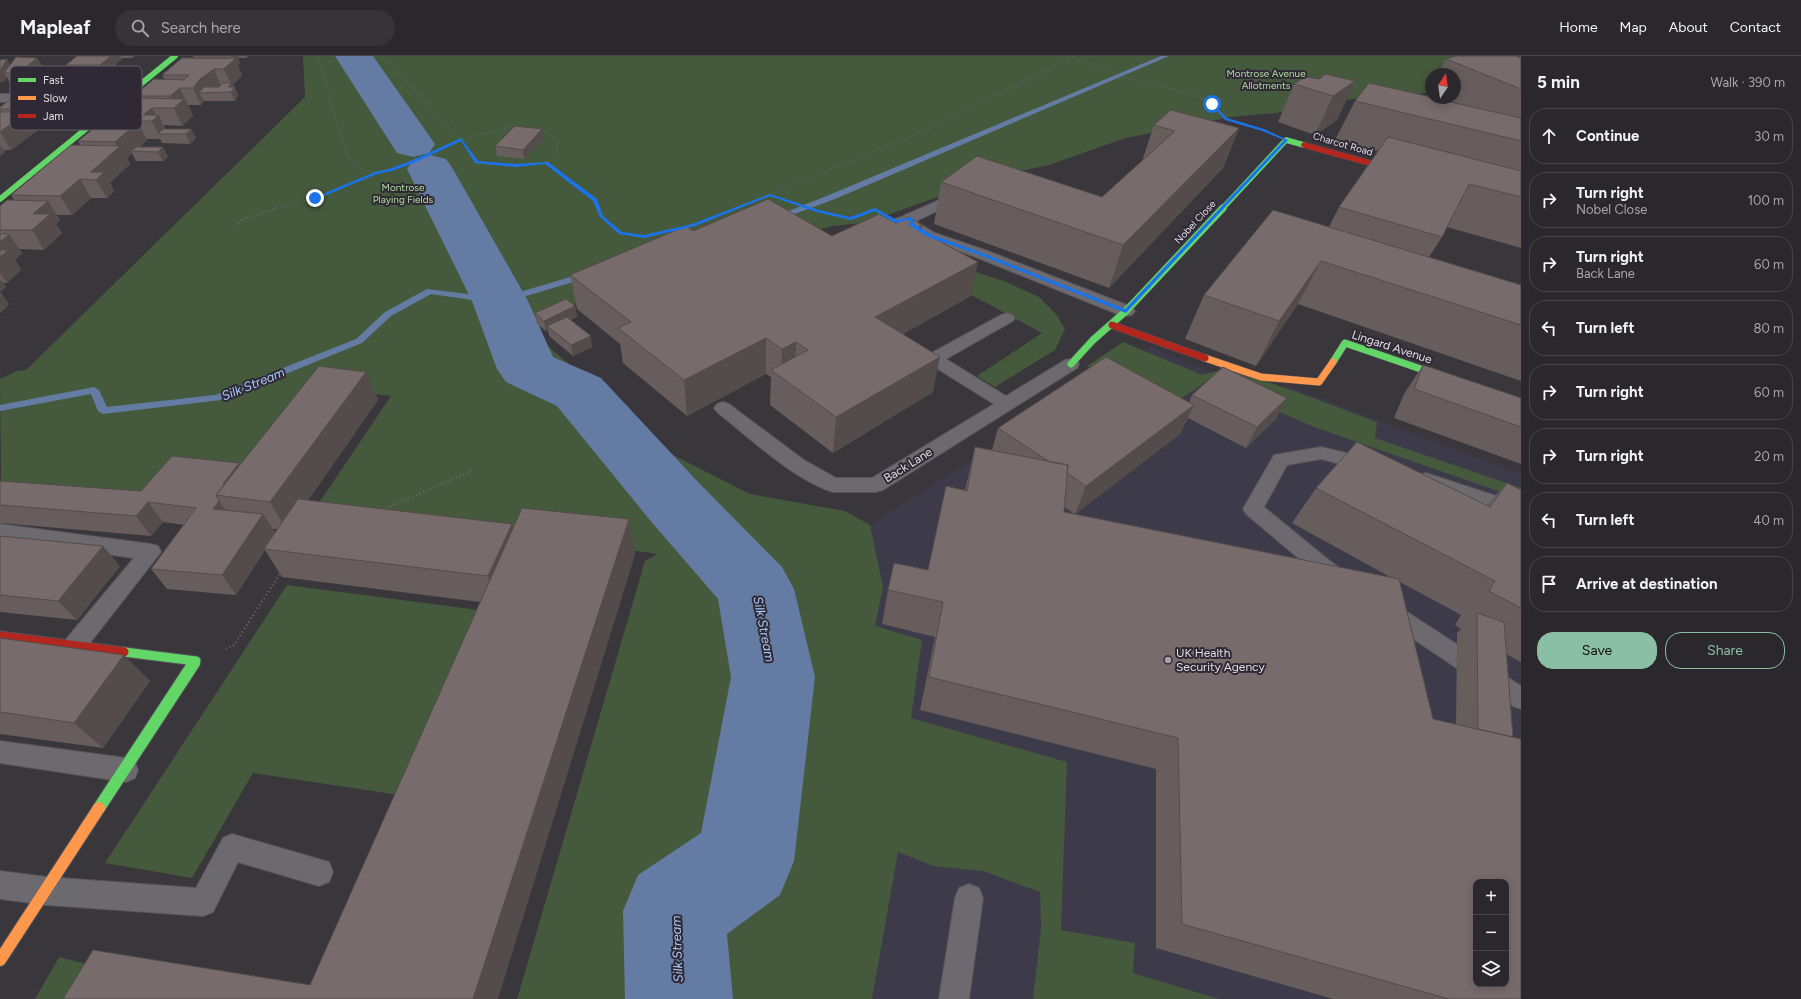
<!DOCTYPE html>
<meta charset="utf-8">
<style>
:root{--surface:#2b282d;--page:#373439;--text:#f1f3f6;--muted:#a6a6aa;--line:#474449;--accent:#8abfa5}
body{margin:0;font-family:Figtree,sans-serif;background:var(--page);color:var(--text)}
.controls{position:absolute;right:12px;bottom:12px;display:grid;overflow:hidden;border-radius:8px;box-shadow:0 2px 10px #0003}
.controls button{width:36px;height:36px;display:grid;place-items:center;padding:0;border:0;border-bottom:1px solid var(--line);background:var(--surface);color:var(--text);font:20px sans-serif}
.compass{position:absolute;left:1425px;top:12px;width:36px;height:36px;border-radius:50%;background:var(--surface);box-shadow:0 2px 10px #0003;rotate:13deg}
.stop{position:absolute;width:12px;height:12px;margin:-9px;border:3px solid #1a73e8;border-radius:50%;background:#fff}
.stop.end{background:#1a73e8;border-color:#fff;box-shadow:0 1px 4px #0008}
.list{margin:0;padding:0;list-style:none}
h2{display:flex;justify-content:space-between;align-items:center;height:52px;margin:0;padding:0 16px;font-size:17px}
h2 small{font-size:13px;font-weight:400;color:var(--muted)}
.list li{display:grid;grid-template-columns:26px 1fr auto;gap:12px;align-items:center;box-sizing:border-box;height:56px;margin:0 8px 8px;padding:0 8px;border:1px solid var(--line);border-radius:16px}
.list b{display:block;font-size:15px;white-space:nowrap}
.list p{margin:0;font-size:13px;white-space:nowrap;color:var(--muted)}
.list em{font-size:13px;font-style:normal;color:var(--muted)}
.actions{display:flex;gap:8px;padding:12px 16px}
.actions a{flex:1;padding:9px 0;border:1px solid var(--accent);border-radius:16px;text-align:center;font-size:14px;color:var(--accent)}
.actions .main{background:var(--accent);color:#111}
.icon{flex:none;width:22px;height:22px;fill:none;stroke:currentColor;stroke-width:2;stroke-linecap:round;stroke-linejoin:round}
.map{position:relative;flex:none;width:1521px;height:943px;overflow:hidden}
header{display:flex;align-items:center;gap:24px;box-sizing:border-box;height:56px;padding:0 20px;background:var(--surface);border-bottom:1px solid var(--line)}
header strong{font-size:19px}
nav{display:flex;gap:22px;margin-inline-start:auto;font-size:14px}
.search{width:280px;height:36px;background:var(--page);display:flex;align-items:center;gap:10px;box-sizing:border-box;padding:0 14px;border-radius:22px;color:var(--muted);font-size:15px}
main{display:flex}
aside{flex:1;background:var(--surface)}
.map>svg:first-child{display:block}
.commercial{fill:#3d3a4a;fill-rule:evenodd}
.green{fill:#45593c}
.lines{fill:none;stroke-linecap:round;stroke-linejoin:round}
.stream{fill:#647ca3;fill-rule:evenodd}
.river{fill:#647ca3;fill-rule:evenodd}
.lane-casing{stroke:#56545a;stroke-width:2}
.street-casing{stroke:#56545a;stroke-width:2}
.fast-far3-casing{stroke:#56545a;stroke-width:6}
.fast-far2-casing{stroke:#56545a;stroke-width:8}
.fast-far1-casing{stroke:#56545a;stroke-width:11}
.fast-casing{stroke:#56545a;stroke-width:14}
.slow-far1-casing{stroke:#56545a;stroke-width:8}
.slow-casing{stroke:#56545a;stroke-width:14}
.jam-far2-casing{stroke:#56545a;stroke-width:6}
.jam-far1-casing{stroke:#56545a;stroke-width:8}
.jam-casing{stroke:#56545a;stroke-width:11}
.path-far2{stroke:#6b696d;stroke-width:1.5;stroke-dasharray:0.5 2;stroke-linecap:butt}
.path-far1{stroke:#6b696d;stroke-width:2;stroke-dasharray:1 2.5;stroke-linecap:butt}
.path{stroke:#6b696d;stroke-width:2.5;stroke-dasharray:1 3;stroke-linecap:butt}
.lane{fill:#6c6a6e;fill-rule:evenodd}
.street{fill:#6c6a6e;fill-rule:evenodd}
.fast-far3{stroke:#63d668;stroke-width:5.5}
.fast-far2{stroke:#63d668;stroke-width:7}
.fast-far1{stroke:#63d668;stroke-width:9}
.fast{stroke:#63d668;stroke-width:12}
.slow-far1{stroke:#ff974d;stroke-width:7}
.slow{stroke:#ff974d;stroke-width:12}
.jam-far2{stroke:#b3261e;stroke-width:5.5}
.jam-far1{stroke:#b3261e;stroke-width:7}
.jam{stroke:#b3261e;stroke-width:9}
.wall{fill:#665d5c;fill-rule:evenodd}
.shaded-wall{fill:#534c4b}
.building{fill:#776c6b;stroke:#534c4b;fill-rule:evenodd}
.route{fill:#1a73e8}
.poi-dot{fill:#a6a2a9;stroke:#2f2935;stroke-width:1.5}
.labels{text-anchor:middle;dominant-baseline:central;stroke-width:4;stroke-linejoin:round;paint-order:stroke}
.far-park-label{font-size:10px;fill:#b1df9d;stroke:#2f2935}
.far-street-label{font-size:10px;fill:#e0dce4;stroke:#2f2935}
.street-label{font-size:12px;fill:#e0dce4;stroke:#2f2935}
.poi-label{font-size:12px;fill:#e0dce4;stroke:#2f2935;text-anchor:start}
.water-label{font-size:13px;font-style:italic;fill:#aacbfe;stroke:#2f2935}
.key{fill:#2f2935;stroke:#645f6a;stroke-width:1}
.key-label{font-size:11px;fill:#e0dce4}
</style>
<header>
<strong>Mapleaf</strong>
<div class="search"><svg class="icon" aria-label="search" viewBox="0 0 24 24"><circle cx="10" cy="10" r="6"/><path d="M15 15l6 6"/></svg>Search here</div>
<nav><a>Home</a><a>Map</a><a>About</a><a>Contact</a></nav>
</header>
<main>
<div class="map">
<svg width="1521" height="943" viewBox="0 0 1521 943">
<rect width="100%" height="100%" fill="#39363c"/>
<path class="commercial" d="M1151,291L1275,343L1286,329L1521,418V943H739L814,504ZM1476,826H1506V928H1476Z"/>
<path class="green" d="M303,0H1521V17L1431,18V36L1414,39L1363,41L1276,57L1231,61L1126,82L1049,109L997,120L865,167L832,170L631,229L526,266L549,291L578,316L599,340L667,396L750,438L845,455L870,469L883,531L875,570L922,584L911,662L1067,706L1061,874L1135,887L1133,917L1219,943H1033L1041,872L1040,836L983,815L933,810L898,796L872,943H517L645,505L657,498L526,478L304,469L391,340L329,332L262,422L150,446L0,440L1,418L0,323L17,315L26,314L305,41Z
M917,207L960,211L1004,225L1039,241L1056,258L1065,273L1055,294L995,331L977,320L1042,277L977,242Z
M1123,286L1202,319L1228,312L1316,343L1377,366L1375,382L1521,432V443L1314,371L1207,325L1172,349L1087,310Z
M287,529L494,556L413,741L253,717L192,822L105,807Z
M59,901L121,917L107,943H35Z"/>
<g class="lines">
<path class="stream" d="M1161,0H1169L835,143L778,164H772L771,162L829,139Z
M587,216L590,217L591,219L590,221L500,248L431,238L391,260L362,287L221,344L103,358L98,355L91,338L0,355V349L94,331L99,334L107,351L215,339L356,283L385,256L427,233L500,242Z"/>
<path class="river" d="M335,0H373L435,88L429,97L413,101L397,97Z
M430,99L446,103L453,113L528,245L553,301L601,322L699,427L782,511L794,533L815,621L794,805L780,839L727,878L733,943H625L623,855L638,819L701,777L731,621L718,543L649,463L557,350L506,326L497,313L472,245L407,113L414,103Z"/>
<g class="lane-casing">
<path id="lane" d="M910,158L915,159L917,162L915,165L870,180L865,179L863,176L865,173Z
M1007,257L1013,259L1015,262L1013,265L946,303L1006,340L1065,304L1071,303L1077,304L1079,308L1077,312L883,434L876,436H833C796,425 748,381 717,356L714,352L717,348L723,346L729,348L804,404L836,422H872L994,348L928,307L926,303L928,299L1001,259Z
M1321,391L1377,404L1379,409L1377,414L1370,416L1321,403L1287,409L1264,451L1330,505L1346,516L1350,522L1346,528L1339,530L1332,528L1316,517L1246,458L1243,453L1274,399Z
M1426,417L1521,448V462L1419,429L1416,424L1419,419Z
M0,468L151,488L158,490L161,496L83,596L75,598L67,596L64,589L67,582L134,502L0,484Z
M1387,545L1395,548L1521,630V653L1513,650L1379,560L1376,554L1379,548Z
M0,685L126,702L135,706L138,714L135,722L126,726L0,707Z
M232,778L329,806L333,816L329,826L319,830L238,806L213,856L203,860L47,849L0,843V815L47,821L196,832L223,782Z
M969,828L979,832L983,842L969,943H939L955,842L959,832Z"/>
</g>
<g class="street-casing">
<path id="street" d="M0,38L122,39L126,40L128,43L126,46L122,47L0,46Z
M951,139L956,140L958,143L956,146L918,164V167L935,177L985,194L1132,251L1135,255L1132,259L1126,260L1120,259L973,200L925,183L906,172L902,162L905,159Z"/>
</g>
<g class="fast-far3-casing">
<path id="fast-far3" d="M0,143L175,0
M1222,153L1286,84L1304,89"/>
</g>
<g class="fast-far2-casing">
<path id="fast-far2" d="M1333,306L1345,287L1450,323
M1071,308L1093,284L1126,255L1223,152"/>
</g>
<g class="fast-far1-casing">
<path id="fast-far1" d="M124,596L196,605L194,608"/>
</g>
<g class="fast-casing">
<path id="fast" d="M99,752L194,607"/>
</g>
<g class="slow-far1-casing">
<path id="slow-far1" d="M1205,302L1261,321L1319,326L1333,306"/>
</g>
<g class="slow-casing">
<path id="slow" d="M0,904L99,752"/>
</g>
<g class="jam-far2-casing">
<path id="jam-far2" d="M1304,89L1399,115"/>
</g>
<g class="jam-far1-casing">
<path id="jam-far1" d="M1112,269L1205,302"/>
</g>
<g class="jam-casing">
<path id="jam" d="M0,580L124,596"/>
</g>
<path class="path-far2" d="M318,0L340,79L351,106L365,115L376,116L390,114L461,84L476,107L516,110L546,106L595,144L598,153
M382,0L461,84L510,71H517
M1070,0L1129,23L1193,38L1212,48L1226,63L1258,73
M540,74L558,83L556,100L546,106
M770,139L811,153
M273,153L315,142L376,117
M734,153L917,78L1051,13L1070,0"/>
<path class="path-far1" d="M598,152L601,160L621,177L644,181L693,169L736,152
M808,152L846,162
M237,171L241,164L277,152"/>
<path class="path" d="M383,454L473,414
M226,593L234,589L281,516"/>
<use href="#lane" class="lane"/>
<use href="#street" class="street"/>
<use href="#fast-far3" class="fast-far3"/>
<use href="#fast-far2" class="fast-far2"/>
<use href="#fast-far1" class="fast-far1"/>
<use href="#fast" class="fast"/>
<use href="#slow-far1" class="slow-far1"/>
<use href="#slow" class="slow"/>
<use href="#jam-far2" class="jam-far2"/>
<use href="#jam-far1" class="jam-far1"/>
<use href="#jam" class="jam"/>
</g>
<path class="wall" d="M77,0H135L132,2H121L122,3L106,17L107,20L94,30L60,29L55,20L67,11L66,9Z
M194,0H248L246,2H238L240,7L238,9L242,19L233,29L238,40L235,45H204L201,49H188L193,60L182,70L164,69L165,73H191L196,82L190,88L162,87L160,83H146L147,84L140,91H163L168,101L163,105H136L132,97L127,102L130,108L110,127L114,135L107,142H91L72,159H57L60,164L56,168L62,177L44,194L19,193L22,197L15,204L21,214L7,227H2L6,231L0,236L9,248L0,257V150L14,144L11,139L80,89L78,85L111,66L109,62L135,42L134,40L164,23L162,19L192,2Z
M37,2L42,10L23,25L9,26L7,21L4,26H0L7,3L10,9Z
M1521,2V192L1447,171L1442,181L1429,201L1521,229V325L1298,248L1256,310L1185,283L1204,239L1329,171L1339,151L1378,95L1335,84L1355,45L1426,40L1431,30V42H1455V18H1438L1446,3Z
M1320,23L1355,25L1337,64L1315,79L1278,66L1294,28Z
M60,33L70,50L44,71H36L38,74L11,94H4L5,96L0,100V51Z
M1154,69L1239,72L1223,112L1109,232L934,168L941,126L1102,141L1142,105Z
M542,73L544,82L524,103L497,100L495,90Z
M896,167L921,175L971,240L903,278L933,336L833,397L770,349L771,321L766,318L687,360L623,307L620,288L577,253L570,219L693,175L832,180Z
M575,250L577,261L570,264L592,291L573,300L549,280L548,274L546,275L537,268L535,257Z
M1423,309L1521,342V408L1394,362L1404,338Z
M366,316L378,344L308,444L512,468L513,472L629,463L635,499L310,929L480,546L282,521L265,494L236,539L167,533L151,513L184,469L163,466L151,480L0,467V425L141,435L240,409ZM273,473H278L275,477Z
M1192,339L1276,363L1246,392L1188,362L1180,378L1075,458L1392,522L1292,467L1316,432L1487,449L1507,427L1521,434V606L1506,598L1521,943H1333L1156,892V713L920,654L935,581L882,568L888,534L928,514L946,430L965,434L975,391L992,394L998,372L1189,347ZM1064,451L1075,458L1064,456ZM1400,526L1461,559L1455,569L1461,573L1457,577L1456,669L1433,663Z
M0,480L120,510L77,564L0,556Z
M0,582L150,625L103,692L0,678Z"/>
<path class="shaded-wall" d="M111,0H120L122,3L106,17L107,20L94,30L89,21L102,12L100,9Z
M227,0H238L240,7L238,9L242,19L233,29L234,32L235,31L238,40L235,45L228,31L231,28L224,13Z
M37,2L42,10L23,25L18,17Z
M7,3L12,12L4,17L7,21L4,26H0V15Z
M214,13L221,30L213,36L199,37L204,45L201,49L193,32L200,23Z
M1355,25L1337,64L1315,79L1333,40Z
M180,32L193,60L182,70L174,52L175,50L170,40Z
M60,33L70,50L44,71L33,53Z
M152,52L157,61L159,59L167,77L158,78L152,65L143,59Z
M27,56L38,74L11,94L0,76Z
M138,66L147,84L135,95H131L132,97L127,102L130,108L110,127L114,135L107,142L91,116L118,92L115,86Z
M1239,72L1223,112L1109,232L1123,189Z
M191,73L196,82L190,88L186,78Z
M542,73L544,82L524,103L523,94Z
M0,89L5,96L0,100Z
M163,91L168,101L163,105L158,96Z
M80,123L91,142L72,159L60,140Z
M48,145L60,164L56,168L62,177L44,194L32,174L33,158Z
M922,169L917,203L915,172Z
M9,178L22,197L15,204L21,214L7,227L0,217V186Z
M1321,205L1298,248L1256,310L1279,265Z
M978,206L971,240L871,296L875,261Z
M0,223L6,231L0,236L9,248L0,257Z
M575,250L577,261L551,273L547,270L548,274L546,275L544,265Z
M591,280L592,291L573,300L571,289Z
M766,282V318L687,360L684,324Z
M796,286L795,321H781L782,293Z
M940,301L933,336L833,397L836,361Z
M366,316L378,344L287,475L270,446Z
M1287,342L1276,363L1246,392L1257,371Z
M1194,349L1180,378L1075,458L1086,430Z
M239,407L251,427L223,428Z
M219,445L233,465L213,453Z
M148,446L163,466L151,480L136,460Z
M263,458L276,478L264,493L265,494L236,539L222,519Z
M629,463L635,499L498,943H473Z
M512,468L521,496L498,548L488,520Z
M103,490L120,510L77,564L58,545Z
M124,599L150,625L103,692L74,667Z"/>
<path class="building" d="M77,0H111L100,9H66Z
M194,0H235L232,2H192Z
M1456,0H1516L1521,2V33L1446,3Z
M16,1L37,2L18,17H4Z
M182,2H236L224,13H214L200,23L193,32H180L170,40H134L154,23L184,24L189,19H162Z
M7,3L0,15V4Z
M1325,18L1355,25L1333,40L1294,28L1305,21L1320,23Z
M222,27H232L228,31H235L231,36L199,37L204,31H219Z
M1369,27L1431,41V42H1433L1521,62V85L1355,45Z
M26,33H60L33,53H0V51Z
M134,42L184,43L174,52H152L143,59H159L152,65H133L136,62H109Z
M1171,54L1239,72L1123,189L941,126L977,100L1102,141L1175,75L1154,69Z
M0,56H27L0,76Z
M102,66H138L115,86L78,85Z
M515,70L542,73L523,94L495,90Z
M163,73H191L186,78H158Z
M1388,81L1521,115V141L1469,128L1442,181L1339,151Z
M71,89L120,90L91,116H104L96,124L80,123L60,140L11,139Z
M136,91H163L158,96L131,95Z
M768,143L832,180L879,158L896,167L908,161L922,169L915,172L978,206L875,261L940,301L836,361L771,314L808,294L796,286L782,293L766,282L684,324L618,272L631,266L570,219L686,170L693,175Z
M7,144L48,145L33,158H50L32,174H0V150Z
M1273,154L1521,229V269L1321,205L1279,265L1204,239Z
M0,178H9L0,186Z
M0,194H8L0,201Z
M566,243L575,250L544,265L535,257Z
M567,261L591,280L571,289L547,270Z
M1106,301L1194,349L1086,430L1067,417L1068,409L1050,406L998,372Z
M1423,309L1521,342V371L1414,333Z
M319,310L366,316L270,446L216,439Z
M1223,311L1287,342L1257,371L1192,339Z
M1357,386L1490,451L1507,427L1521,434V552L1489,535L1495,525L1316,432Z
M975,391L1068,409L1064,456L1399,523L1433,663L1521,683V943H1449L1182,868L1178,682L929,621L943,546L888,534L894,507L928,514L946,430L967,435ZM1476,826H1506V928H1476Z
M172,400L239,407L223,428H225L216,439L219,445L213,453L263,458L222,519L151,513L196,452L148,446L136,460L0,449V425L141,435Z
M298,443L512,468L488,520L264,493Z
M522,452L629,463L473,943H63L93,894L310,929Z
M0,480L103,490L58,545L0,539Z
M1477,557L1504,566L1513,681L1478,673Z
M0,582L124,599L74,667L0,656Z"/>
<path class="route" d="M1211,48H1213L1227,62L1264,73L1288,84L1126,257L977,198L928,181L910,170L909,164L895,167L875,155L851,164L816,156L770,140L695,170L644,182L619,178L600,161L593,145L545,108L516,111L475,107L461,85L416,106L392,115L377,118L317,143L313,142L375,116L389,113L413,104L461,82L478,105L516,108L548,106L597,143L603,160L622,176L644,179L692,168L770,138L819,154L850,161L875,152L897,164L912,161L914,168L932,179L980,196L1125,253L1284,84L1262,75L1225,64Z"/>
<circle class="poi-dot" cx="1168" cy="604" r="4"/>
<g class="labels">
<g class="far-park-label">
<text x="1266" y="17">Montrose Avenue<tspan x="1266" dy="12">Allotments</tspan></text>
<text x="403" y="131">Montrose<tspan x="403" dy="12">Playing Fields</tspan></text>
</g>
<g class="far-street-label">
<text transform="translate(1343 88) rotate(16)">Charcot Road</text>
<text transform="translate(1195 166) rotate(-47)">Nobel Close</text>
</g>
<g class="street-label">
<text transform="translate(1392 291) rotate(18)">Lingard Avenue</text>
<text transform="translate(908 409) rotate(-32)">Back Lane</text>
</g>
<g class="poi-label">
<text x="1176" y="597">UK Health<tspan x="1176" dy="14">Security Agency</tspan></text>
</g>
<g class="water-label">
<text transform="translate(253 328) rotate(-22)">Silk Stream</text>
<text transform="translate(764 573) rotate(79)">Silk Stream</text>
<text transform="translate(677 893) rotate(-92)">Silk Stream</text>
</g>
</g>
<rect x="10" y="10" width="132" height="64" rx="6" class="key"/>
<rect x="18" y="22" width="18" height="4" fill="#63d668"/>
<rect x="18" y="40" width="18" height="4" fill="#ff974d"/>
<rect x="18" y="58" width="18" height="4" fill="#b3261e"/>
<g class="key-label">
<text x="43" y="28">Fast</text>
<text x="43" y="46">Slow</text>
<text x="43" y="64">Jam</text>
</g>
</svg>
<div class="controls">
<button>+</button>
<button>−</button>
<button><svg class="icon" aria-label="layers" viewBox="0 0 24 24"><path d="M12 4l9 5-9 5-9-5zM3 14l9 5 9-5"/></svg></button>
</div>
<svg class="compass" viewBox="-18 -18 36 36"><path d="M0-13l5 13h-10z" fill="#e53935"/><path d="M0 13l5-13h-10z" fill="#a6a6aa"/></svg>
<div class="stop" style="left:1212px;top:48px"></div>
<div class="stop end" style="left:315px;top:142px"></div>
</div>
<aside>
<h2>5 min<small>Walk · 390 m</small></h2>
<ul class="list">
<li><svg class="icon" aria-label="ahead" viewBox="0 0 24 24"><path d="M12 20V5M6 11l6-6 6 6"/></svg><div><b>Continue</b></div><em>30 m</em></li>
<li><svg class="icon" aria-label="right" viewBox="0 0 24 24"><path d="M7 20v-9h11M14 6l5 5-5 5"/></svg><div><b>Turn right</b><p>Nobel Close</p></div><em>100 m</em></li>
<li><svg class="icon" aria-label="right" viewBox="0 0 24 24"><path d="M7 20v-9h11M14 6l5 5-5 5"/></svg><div><b>Turn right</b><p>Back Lane</p></div><em>60 m</em></li>
<li><svg class="icon" aria-label="left" viewBox="0 0 24 24"><path d="M17 20v-9H6M10 6l-5 5 5 5"/></svg><div><b>Turn left</b></div><em>80 m</em></li>
<li><svg class="icon" aria-label="right" viewBox="0 0 24 24"><path d="M7 20v-9h11M14 6l5 5-5 5"/></svg><div><b>Turn right</b></div><em>60 m</em></li>
<li><svg class="icon" aria-label="right" viewBox="0 0 24 24"><path d="M7 20v-9h11M14 6l5 5-5 5"/></svg><div><b>Turn right</b></div><em>20 m</em></li>
<li><svg class="icon" aria-label="left" viewBox="0 0 24 24"><path d="M17 20v-9H6M10 6l-5 5 5 5"/></svg><div><b>Turn left</b></div><em>40 m</em></li>
<li><svg class="icon" aria-label="arrive" viewBox="0 0 24 24"><path d="M6 21V4h12l-3 4 3 4H6"/></svg><div><b>Arrive at destination</b></div></li>
</ul>
<div class="actions"><a class="main">Save</a><a>Share</a></div>
</aside>
</main>
